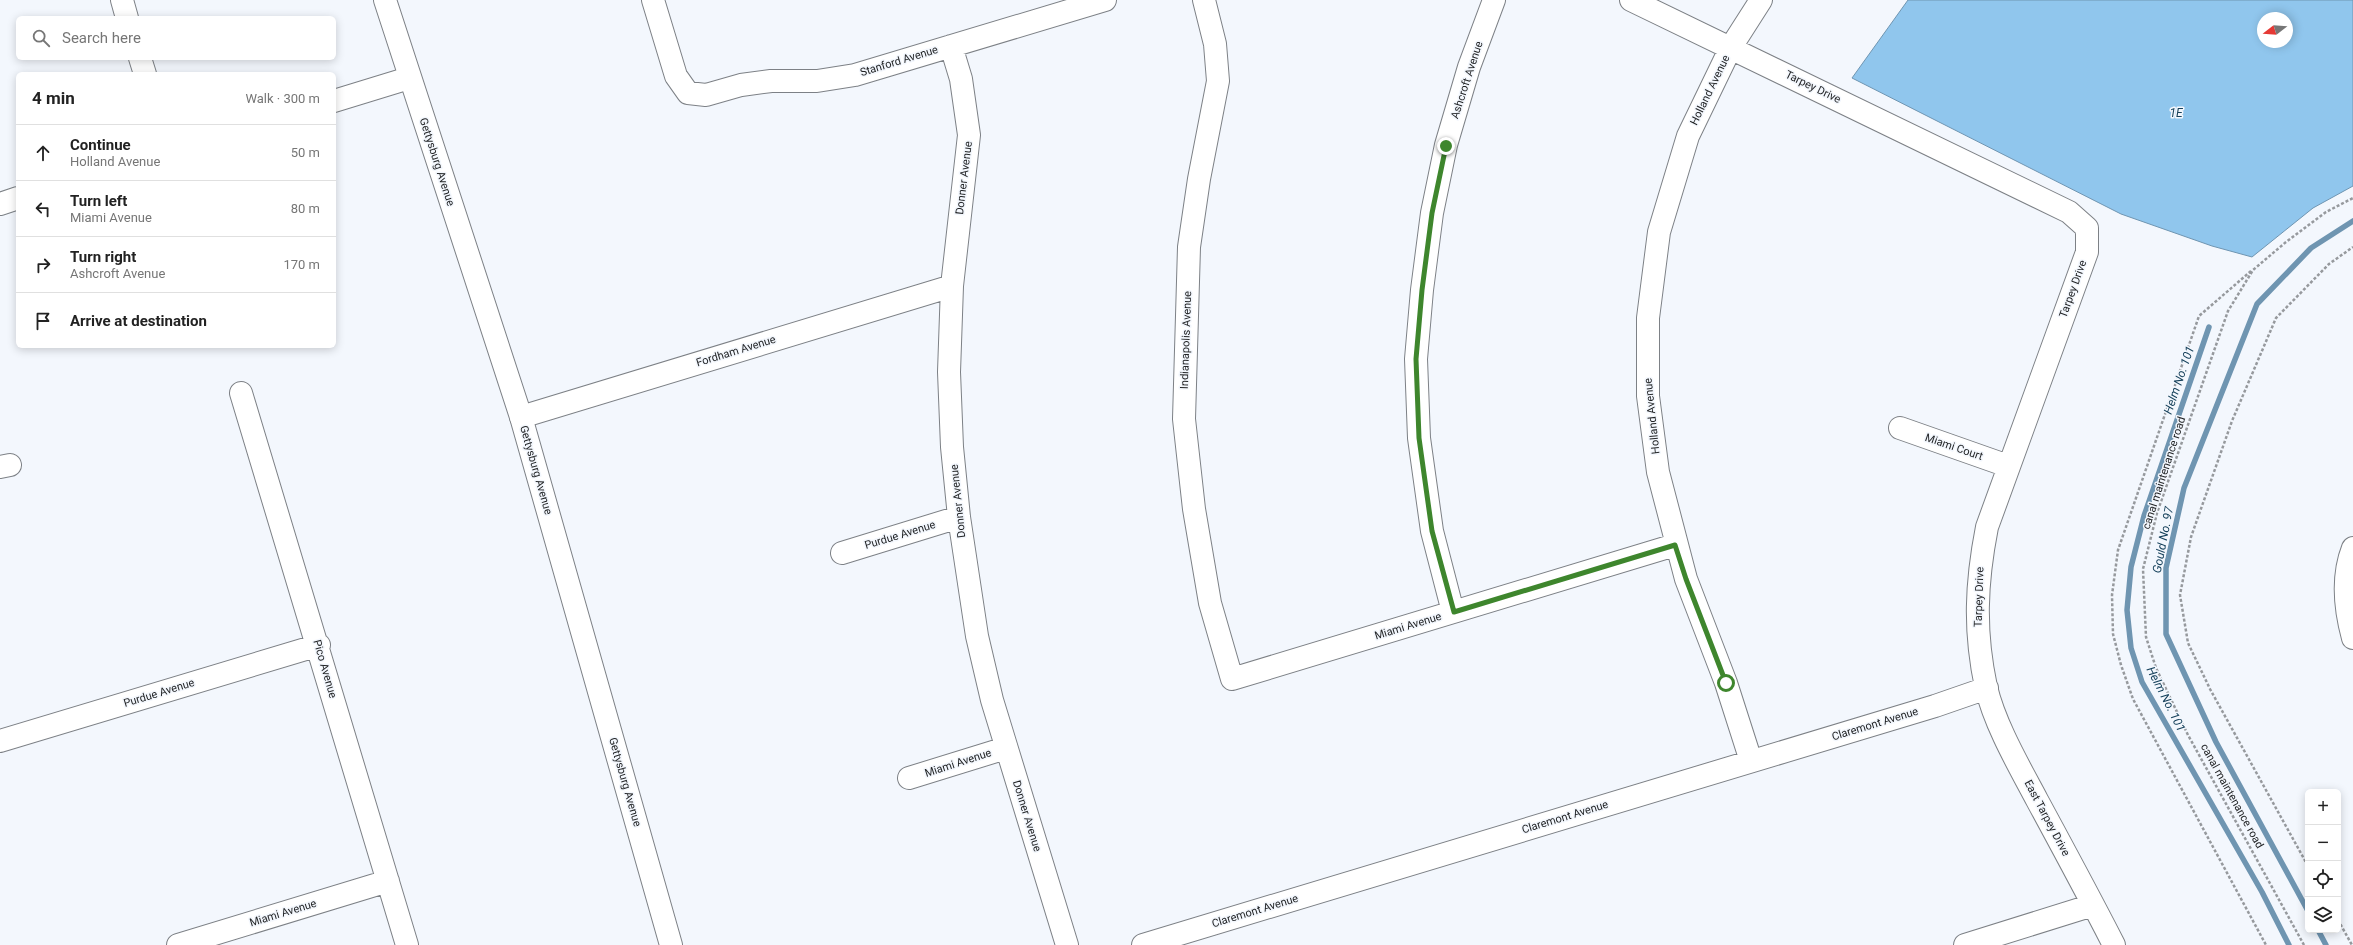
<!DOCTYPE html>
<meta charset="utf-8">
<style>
:root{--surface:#fff;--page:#f2f2f2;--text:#222;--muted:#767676;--line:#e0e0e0}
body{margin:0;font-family:Roboto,sans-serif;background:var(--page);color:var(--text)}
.controls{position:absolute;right:12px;bottom:12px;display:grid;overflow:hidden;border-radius:6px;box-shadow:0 2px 10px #0003}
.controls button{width:36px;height:36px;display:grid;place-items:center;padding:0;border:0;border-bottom:1px solid var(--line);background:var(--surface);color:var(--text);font:20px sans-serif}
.compass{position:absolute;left:2257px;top:12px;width:36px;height:36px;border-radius:50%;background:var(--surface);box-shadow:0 2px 10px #0003;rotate:253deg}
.stop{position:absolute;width:12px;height:12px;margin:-9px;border:3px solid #3e862d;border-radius:50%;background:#fff}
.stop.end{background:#3e862d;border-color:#fff;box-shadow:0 1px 4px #0008}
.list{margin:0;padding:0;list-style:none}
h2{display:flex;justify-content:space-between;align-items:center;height:52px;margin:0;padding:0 16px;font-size:17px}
h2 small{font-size:13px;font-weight:400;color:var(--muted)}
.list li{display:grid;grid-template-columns:26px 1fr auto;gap:12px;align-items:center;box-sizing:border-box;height:56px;padding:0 16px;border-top:1px solid var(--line)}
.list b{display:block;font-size:15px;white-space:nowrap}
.list p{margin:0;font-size:13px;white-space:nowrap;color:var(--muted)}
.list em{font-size:13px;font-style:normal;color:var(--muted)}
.icon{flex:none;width:22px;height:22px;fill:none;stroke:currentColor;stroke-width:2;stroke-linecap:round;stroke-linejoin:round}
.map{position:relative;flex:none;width:2353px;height:945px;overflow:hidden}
.search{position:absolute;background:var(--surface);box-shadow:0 2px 10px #0003;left:16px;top:16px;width:320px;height:44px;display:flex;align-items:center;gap:10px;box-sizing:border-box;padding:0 14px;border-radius:6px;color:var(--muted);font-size:15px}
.panel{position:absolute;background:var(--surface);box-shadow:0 2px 10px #0003;left:16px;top:72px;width:320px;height:276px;border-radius:6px}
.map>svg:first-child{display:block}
.water{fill:#90c6ed;stroke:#6f95b1;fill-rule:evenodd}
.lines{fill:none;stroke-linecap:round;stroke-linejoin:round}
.stream{stroke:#6f95b1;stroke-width:5.5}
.street-casing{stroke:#7d8186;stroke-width:24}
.secondary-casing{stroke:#7d8186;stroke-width:24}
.path{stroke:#96999d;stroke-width:2.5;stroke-dasharray:3 2;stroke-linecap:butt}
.street{stroke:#fff;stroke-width:22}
.secondary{stroke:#fff;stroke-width:22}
.route{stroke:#3e862d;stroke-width:5}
.labels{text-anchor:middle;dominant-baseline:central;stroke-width:3;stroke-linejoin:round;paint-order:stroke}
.street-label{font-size:11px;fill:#222426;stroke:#f3f7fd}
.water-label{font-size:12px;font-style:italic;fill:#16415b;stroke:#f3f7fd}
</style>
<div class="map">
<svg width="2353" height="945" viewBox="0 0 2353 945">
<rect width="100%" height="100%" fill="#f3f7fd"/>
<path class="water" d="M1908,0H2353V186L2313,208L2252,257L2212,246L2121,214L1852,78ZM2263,18H2287V42H2263Z"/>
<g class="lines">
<path class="stream" d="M2209,327L2144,516L2131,567L2127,610L2131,648L2142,682L2262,892L2289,945
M2308,911L2216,742L2166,634V568L2184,488L2257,304L2311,248L2353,221
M2318,930L2326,945"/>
<g class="street-casing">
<path id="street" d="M122,0L127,18
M653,0L676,76L688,93L706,95L741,85L771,81H817L855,75L1105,0
M1204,0L1215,44L1218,81L1199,179L1189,247L1184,419L1194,509L1210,603L1232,679L1675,545
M1631,0L2069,212L2087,228V252L1987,527C1976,583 1974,631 1986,687C1995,725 2019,766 2037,800C2063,848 2089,896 2114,945
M951,46L961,79L969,135L952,286L949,372L952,447L959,517L977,636L992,700L1067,945
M140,58L145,74
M334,101L409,78
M0,204L18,198
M241,393L407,945
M521,417L952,286
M1900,428L2008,466
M0,467L10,465
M2353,548C2342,576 2345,609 2353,638
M842,553L959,517
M1453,612L1432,531L1419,438L1416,359L1422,290L1432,213L1446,145L1469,67L1494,0
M0,741L319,645
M1751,761L1726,683L1686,579L1658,472L1648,396V318L1659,232L1688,136L1731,47L1761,0
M909,778L1006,748
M178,945L388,881
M1143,945L1935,706L1987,688
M1965,945L2093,905"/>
</g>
<g class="secondary-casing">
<path id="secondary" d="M385,0L521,417L671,945"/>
</g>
<path class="path" d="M2251,271L2199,316L2118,550L2112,595L2113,634L2121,665L2133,699L2266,945
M2308,866L2210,689L2188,643L2180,595L2191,537L2232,421L2276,318L2329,264L2353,247
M2338,920L2352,945
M2304,945L2188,735L2156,668L2146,637L2143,569L2157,513L2228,311L2253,270L2286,242L2326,212L2353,198"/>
<use href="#street" class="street"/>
<use href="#secondary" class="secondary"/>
</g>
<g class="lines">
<path class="route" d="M1446,146L1432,213L1422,290L1416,359L1419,438L1432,531L1454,612L1675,545L1686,579L1726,683"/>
</g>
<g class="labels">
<g class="street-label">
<text transform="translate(899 61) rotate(-17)">Stanford Avenue</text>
<text transform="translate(1467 80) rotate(-72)">Ashcroft Avenue</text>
<text transform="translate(1813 87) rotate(26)">Tarpey Drive</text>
<text transform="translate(1710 90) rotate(-64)">Holland Avenue</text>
<text transform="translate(437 162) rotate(72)">Gettysburg Avenue</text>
<text transform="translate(964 178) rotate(-83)">Donner Avenue</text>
<text transform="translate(2073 289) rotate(-70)">Tarpey Drive</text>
<text transform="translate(1186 340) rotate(-88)">Indianapolis Avenue</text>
<text transform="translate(736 351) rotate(-17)">Fordham Avenue</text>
<text transform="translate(1652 416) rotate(-96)">Holland Avenue</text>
<text transform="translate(1954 447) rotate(19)">Miami Court</text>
<text transform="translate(536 470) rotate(74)">Gettysburg Avenue</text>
<text transform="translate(2164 473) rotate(-72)">canal maintenance road</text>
<text transform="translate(958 501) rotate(-96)">Donner Avenue</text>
<text transform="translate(900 535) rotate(-17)">Purdue Avenue</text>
<text transform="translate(1979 597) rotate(-88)">Tarpey Drive</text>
<text transform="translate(1408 626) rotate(-17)">Miami Avenue</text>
<text transform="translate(325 669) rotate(74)">Pico Avenue</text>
<text transform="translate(159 693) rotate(-17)">Purdue Avenue</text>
<text transform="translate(1875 724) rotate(-17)">Claremont Avenue</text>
<text transform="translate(958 763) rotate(-18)">Miami Avenue</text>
<text transform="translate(625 782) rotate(74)">Gettysburg Avenue</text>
<text transform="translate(2232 796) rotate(61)">canal maintenance road</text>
<text transform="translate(1027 816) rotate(73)">Donner Avenue</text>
<text transform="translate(1565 817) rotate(-17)">Claremont Avenue</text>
<text transform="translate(2047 818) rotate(62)">East Tarpey Drive</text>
<text transform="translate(1255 911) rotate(-17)">Claremont Avenue</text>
<text transform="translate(283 913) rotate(-17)">Miami Avenue</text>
</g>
<g class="water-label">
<text x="2176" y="113">1E</text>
<text transform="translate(2179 380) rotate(-71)">Helm No. 101</text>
<text transform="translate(2163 540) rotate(-79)">Gould No. 97</text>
<text transform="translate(2166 699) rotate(63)">Helm No. 101</text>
</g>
</g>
</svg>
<div class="controls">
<button>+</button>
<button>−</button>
<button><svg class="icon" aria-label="locate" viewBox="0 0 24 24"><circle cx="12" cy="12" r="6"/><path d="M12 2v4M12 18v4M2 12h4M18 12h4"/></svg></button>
<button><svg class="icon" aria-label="layers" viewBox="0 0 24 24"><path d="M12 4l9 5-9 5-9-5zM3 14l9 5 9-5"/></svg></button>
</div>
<svg class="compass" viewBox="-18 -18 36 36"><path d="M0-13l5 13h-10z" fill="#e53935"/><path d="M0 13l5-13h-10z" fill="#767676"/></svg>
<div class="stop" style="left:1726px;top:683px"></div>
<div class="stop end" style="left:1446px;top:146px"></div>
<div class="search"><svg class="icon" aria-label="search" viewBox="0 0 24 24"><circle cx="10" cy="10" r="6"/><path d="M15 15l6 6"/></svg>Search here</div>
<section class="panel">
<h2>4 min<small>Walk · 300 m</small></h2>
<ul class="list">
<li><svg class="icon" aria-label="ahead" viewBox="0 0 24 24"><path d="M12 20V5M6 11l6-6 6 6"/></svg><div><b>Continue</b><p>Holland Avenue</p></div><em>50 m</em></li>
<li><svg class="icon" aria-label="left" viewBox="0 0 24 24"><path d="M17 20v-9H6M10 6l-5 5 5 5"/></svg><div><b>Turn left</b><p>Miami Avenue</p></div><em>80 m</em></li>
<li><svg class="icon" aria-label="right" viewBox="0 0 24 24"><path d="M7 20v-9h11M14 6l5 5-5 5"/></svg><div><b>Turn right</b><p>Ashcroft Avenue</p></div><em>170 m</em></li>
<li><svg class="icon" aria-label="arrive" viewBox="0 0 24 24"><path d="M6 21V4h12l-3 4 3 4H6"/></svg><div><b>Arrive at destination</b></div></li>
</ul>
</section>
</div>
